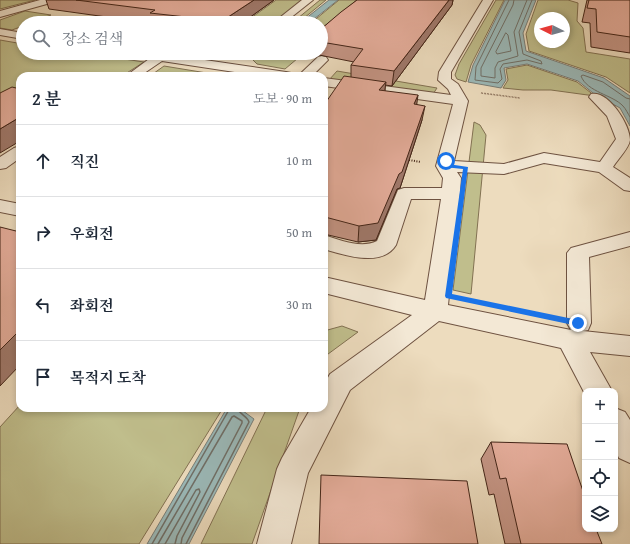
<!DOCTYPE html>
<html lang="ko">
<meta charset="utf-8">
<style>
:root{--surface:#fff;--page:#f6f6f7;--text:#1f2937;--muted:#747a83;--line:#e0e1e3}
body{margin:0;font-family:"Gentium Book Plus","Noto Serif KR",serif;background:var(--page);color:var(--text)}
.controls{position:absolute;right:12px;bottom:12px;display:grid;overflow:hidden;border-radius:8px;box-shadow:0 2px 6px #0003}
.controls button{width:36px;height:36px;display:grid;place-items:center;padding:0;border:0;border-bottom:1px solid var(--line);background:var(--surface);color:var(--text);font:20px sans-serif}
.compass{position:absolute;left:534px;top:12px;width:36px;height:36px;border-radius:50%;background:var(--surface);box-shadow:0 2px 6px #0003;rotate:275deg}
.stop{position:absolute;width:12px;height:12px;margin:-9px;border:3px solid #1a73e8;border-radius:50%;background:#fff}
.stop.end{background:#1a73e8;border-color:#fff;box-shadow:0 1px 4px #0008}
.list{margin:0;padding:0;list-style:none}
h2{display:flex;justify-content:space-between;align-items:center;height:52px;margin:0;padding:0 16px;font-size:17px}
h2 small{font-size:13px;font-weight:400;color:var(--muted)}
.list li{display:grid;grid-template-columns:26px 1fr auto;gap:12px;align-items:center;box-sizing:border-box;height:72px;padding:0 16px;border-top:1px solid var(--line)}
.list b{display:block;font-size:15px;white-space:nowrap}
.list em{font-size:13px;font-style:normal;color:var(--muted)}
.icon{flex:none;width:22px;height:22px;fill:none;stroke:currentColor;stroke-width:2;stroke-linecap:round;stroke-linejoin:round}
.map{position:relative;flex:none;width:630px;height:544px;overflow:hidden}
.search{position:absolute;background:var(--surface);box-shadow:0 2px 6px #0003;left:16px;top:16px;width:312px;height:44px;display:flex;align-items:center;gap:10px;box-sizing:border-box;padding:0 14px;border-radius:22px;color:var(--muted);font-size:15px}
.panel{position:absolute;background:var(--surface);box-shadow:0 2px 6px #0003;left:16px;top:72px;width:312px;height:340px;border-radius:12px}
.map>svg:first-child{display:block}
.green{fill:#c0be8c;stroke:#827152;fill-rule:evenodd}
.water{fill:#9bbaba;stroke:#787e79}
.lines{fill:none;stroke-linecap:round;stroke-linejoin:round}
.shore-far1{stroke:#6f6f68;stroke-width:1}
.shore{stroke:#6f6f68;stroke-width:1.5}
.minor-casing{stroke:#6e5241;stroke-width:2}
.path-far2{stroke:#432417;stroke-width:1;stroke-dasharray:0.5 1;stroke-linecap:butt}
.path-far1{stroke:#432417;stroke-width:1.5;stroke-dasharray:0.5 1;stroke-linecap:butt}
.path{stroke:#432417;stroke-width:2;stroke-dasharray:1 1.5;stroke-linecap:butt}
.minor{fill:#f3e8d5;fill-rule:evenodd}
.wall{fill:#c59585;stroke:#432417}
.shaded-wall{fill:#a0796c;stroke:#432417}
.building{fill:#e5ad9b;stroke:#432417}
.route{fill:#1a73e8}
</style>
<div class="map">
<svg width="630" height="544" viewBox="0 0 630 544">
<rect width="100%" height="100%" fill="#eddcbe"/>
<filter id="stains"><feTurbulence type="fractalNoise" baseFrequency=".005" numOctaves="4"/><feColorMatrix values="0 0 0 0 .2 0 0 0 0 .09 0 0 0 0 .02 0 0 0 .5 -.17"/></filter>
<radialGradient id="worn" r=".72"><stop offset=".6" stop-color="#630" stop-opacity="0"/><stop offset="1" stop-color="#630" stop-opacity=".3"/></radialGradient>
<path class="green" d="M0,0H35L0,9Z
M276,0H305L274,23H244Z
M320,0H326L298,23H292Z
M339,0H365L321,39V23H311Z
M496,0H504L471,65L466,82L457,79L455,75L459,64Z
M538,0H568L578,3L577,21L583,28L586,52L630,59V93L606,77L529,51L526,34ZM540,18H564V42H540Z
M25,11L51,15L30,23H23V26L12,30L0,28V20Z
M62,18L78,20L88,19L115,23H50Z
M0,40L23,44V53H84L144,62L122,76H20V101L0,112Z
M168,53H220L211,60Z
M255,53H304L285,69L257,64L253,60Z
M527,65L577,82L595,96L551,90H523L503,88L508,80L506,69Z
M164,66L225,76H150Z
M337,71L437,88L433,94L329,80Z
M474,122L480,125L486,135L471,294L453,290Z
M342,326L358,332L324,357V331Z
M20,405V408H223L139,544H0V427Z
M267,408H300L252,544H201Z"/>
<path class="water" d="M329,0H338L309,23H300Z
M505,0H536L523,33L526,51L604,78L630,96V126L620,108L593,93L578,81L527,64L504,68L506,80L501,88L468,82L473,65Z
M227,408H239L254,419L189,544H147Z"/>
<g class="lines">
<path class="shore-far1" d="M509,0L476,67L475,80L498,83L502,79L500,69L503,64L527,60L542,64L541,61L523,54L519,32L532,0
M514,0L513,5L481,68V76L495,78V68L498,62L518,56L514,32L527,0
M506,33L508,35L511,51L497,54L496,52Z
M630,99L626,98L603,82L583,75L581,76C587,92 613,95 623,106C626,109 628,114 630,117"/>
<path class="shore" d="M152,544L230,408
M158,544L232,417L234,416L242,421V423L182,538L181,544
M165,544L196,490L199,489L200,492L177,536L175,544
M186,544L249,422C247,416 240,415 237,408"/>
<g class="minor-casing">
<path id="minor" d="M40,0H56L54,2L0,17V11Z
M302,0H313L284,23H273Z
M483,0H493L451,72V79L458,84L468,101L454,161L504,164L544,153L600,162L616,139L607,116L589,97L591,94C608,90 630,124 630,140C629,148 618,159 613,167L630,178V191L624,190L599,172L544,163L504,174L457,172L461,178L460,193L448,305L571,330L567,323V253L571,248L630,232V246L589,257L591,323L588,330L583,331L630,336V356L590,352L612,391H585V394L561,348L439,321L350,390L308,473L291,544H257L277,469L282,458L311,408H324V385L330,374L412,315L324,293V277L425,300L441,199H411L396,245C382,268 344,255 324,249V235C340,240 361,249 377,241L398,190L404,188H442L443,178L436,166L453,104L324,86V78L451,95L448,89L438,80L439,72Z
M0,29L23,33V39L0,35Z
M127,53H157L286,72L291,73L292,76H261L162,61L140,76H126L149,59L129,55Z
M322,56L326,57L328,60L312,76H298L318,57Z
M20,146V158L6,168L0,169V157L14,148Z
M0,200L20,204V216L0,212Z
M615,408L625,412L630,420V463L619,458L615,450Z"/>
</g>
<path class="path-far2" d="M281,54H298"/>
<path class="path-far1" d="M481,93L520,98"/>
<path class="path" d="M409,160L421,162"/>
<use href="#minor" class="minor"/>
</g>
<path class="wall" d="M46,0H274L242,23H150L49,9Z
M357,0H453L452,5L392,86L385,85V91L417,104L422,120L400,188L397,189L376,240L358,242L324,234V105L351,77V65L354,62L309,53H321V29Z
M587,0H630V53L591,47L590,23L582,22Z
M491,442L602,544H505L494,494L489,495L481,459Z"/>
<path class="shaded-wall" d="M254,0H274L242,23H222V21Z
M449,0H453L452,5L392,86L394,71Z
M386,82L384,96L379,90Z
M418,95L416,110L414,104Z
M425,106L422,120L400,188L397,189L376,240L358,242L359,226Z
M20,117V141L0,153V129Z
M325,217L324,234V219Z
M20,330V365L0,386V350Z"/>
<path class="building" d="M76,0H254L222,21L150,13L155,10Z
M357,0H449L394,71L351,65L363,49L321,42V29L341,12Z
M589,0H630V37L597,32L596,9L587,8Z
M344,76L386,82L379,90L418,95L414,104L425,106L402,172L399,174L378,223L359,226L325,217L324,219V105Z
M12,87L20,89V117L0,129V93Z
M0,227L20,232V330L0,350Z
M491,442L567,444L585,497V529H596L602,544H521L506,478L500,479Z
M321,475L467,481L478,544H319Z"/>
<path class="route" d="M446,160L448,161V164L468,167L452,294L578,320L581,321V325L578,326L446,298L445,296L463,169L444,167L443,161Z"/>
<rect width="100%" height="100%" filter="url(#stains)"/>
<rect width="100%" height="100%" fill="url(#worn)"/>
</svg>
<div class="controls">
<button>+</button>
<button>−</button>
<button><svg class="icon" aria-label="locate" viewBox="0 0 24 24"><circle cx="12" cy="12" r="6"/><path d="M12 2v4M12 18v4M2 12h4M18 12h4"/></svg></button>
<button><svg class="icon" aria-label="layers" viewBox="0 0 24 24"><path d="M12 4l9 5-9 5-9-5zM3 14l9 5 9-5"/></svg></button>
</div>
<svg class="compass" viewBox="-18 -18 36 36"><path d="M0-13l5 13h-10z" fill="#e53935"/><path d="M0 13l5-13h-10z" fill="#747a83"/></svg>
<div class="stop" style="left:446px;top:161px"></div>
<div class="stop end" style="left:578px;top:323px"></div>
<div class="search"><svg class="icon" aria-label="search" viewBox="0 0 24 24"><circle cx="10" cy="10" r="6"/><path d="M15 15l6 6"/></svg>장소 검색</div>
<section class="panel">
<h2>2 분<small>도보 · 90 m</small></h2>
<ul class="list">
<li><svg class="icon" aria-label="ahead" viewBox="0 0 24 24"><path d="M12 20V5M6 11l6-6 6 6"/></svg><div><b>직진</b></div><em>10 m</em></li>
<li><svg class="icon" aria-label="right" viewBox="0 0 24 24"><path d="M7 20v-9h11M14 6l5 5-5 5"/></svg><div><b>우회전</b></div><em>50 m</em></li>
<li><svg class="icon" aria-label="left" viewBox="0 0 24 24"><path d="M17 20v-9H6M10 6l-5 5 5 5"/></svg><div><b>좌회전</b></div><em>30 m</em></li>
<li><svg class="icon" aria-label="arrive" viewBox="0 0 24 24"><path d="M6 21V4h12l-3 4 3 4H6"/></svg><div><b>목적지 도착</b></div></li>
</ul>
</section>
</div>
